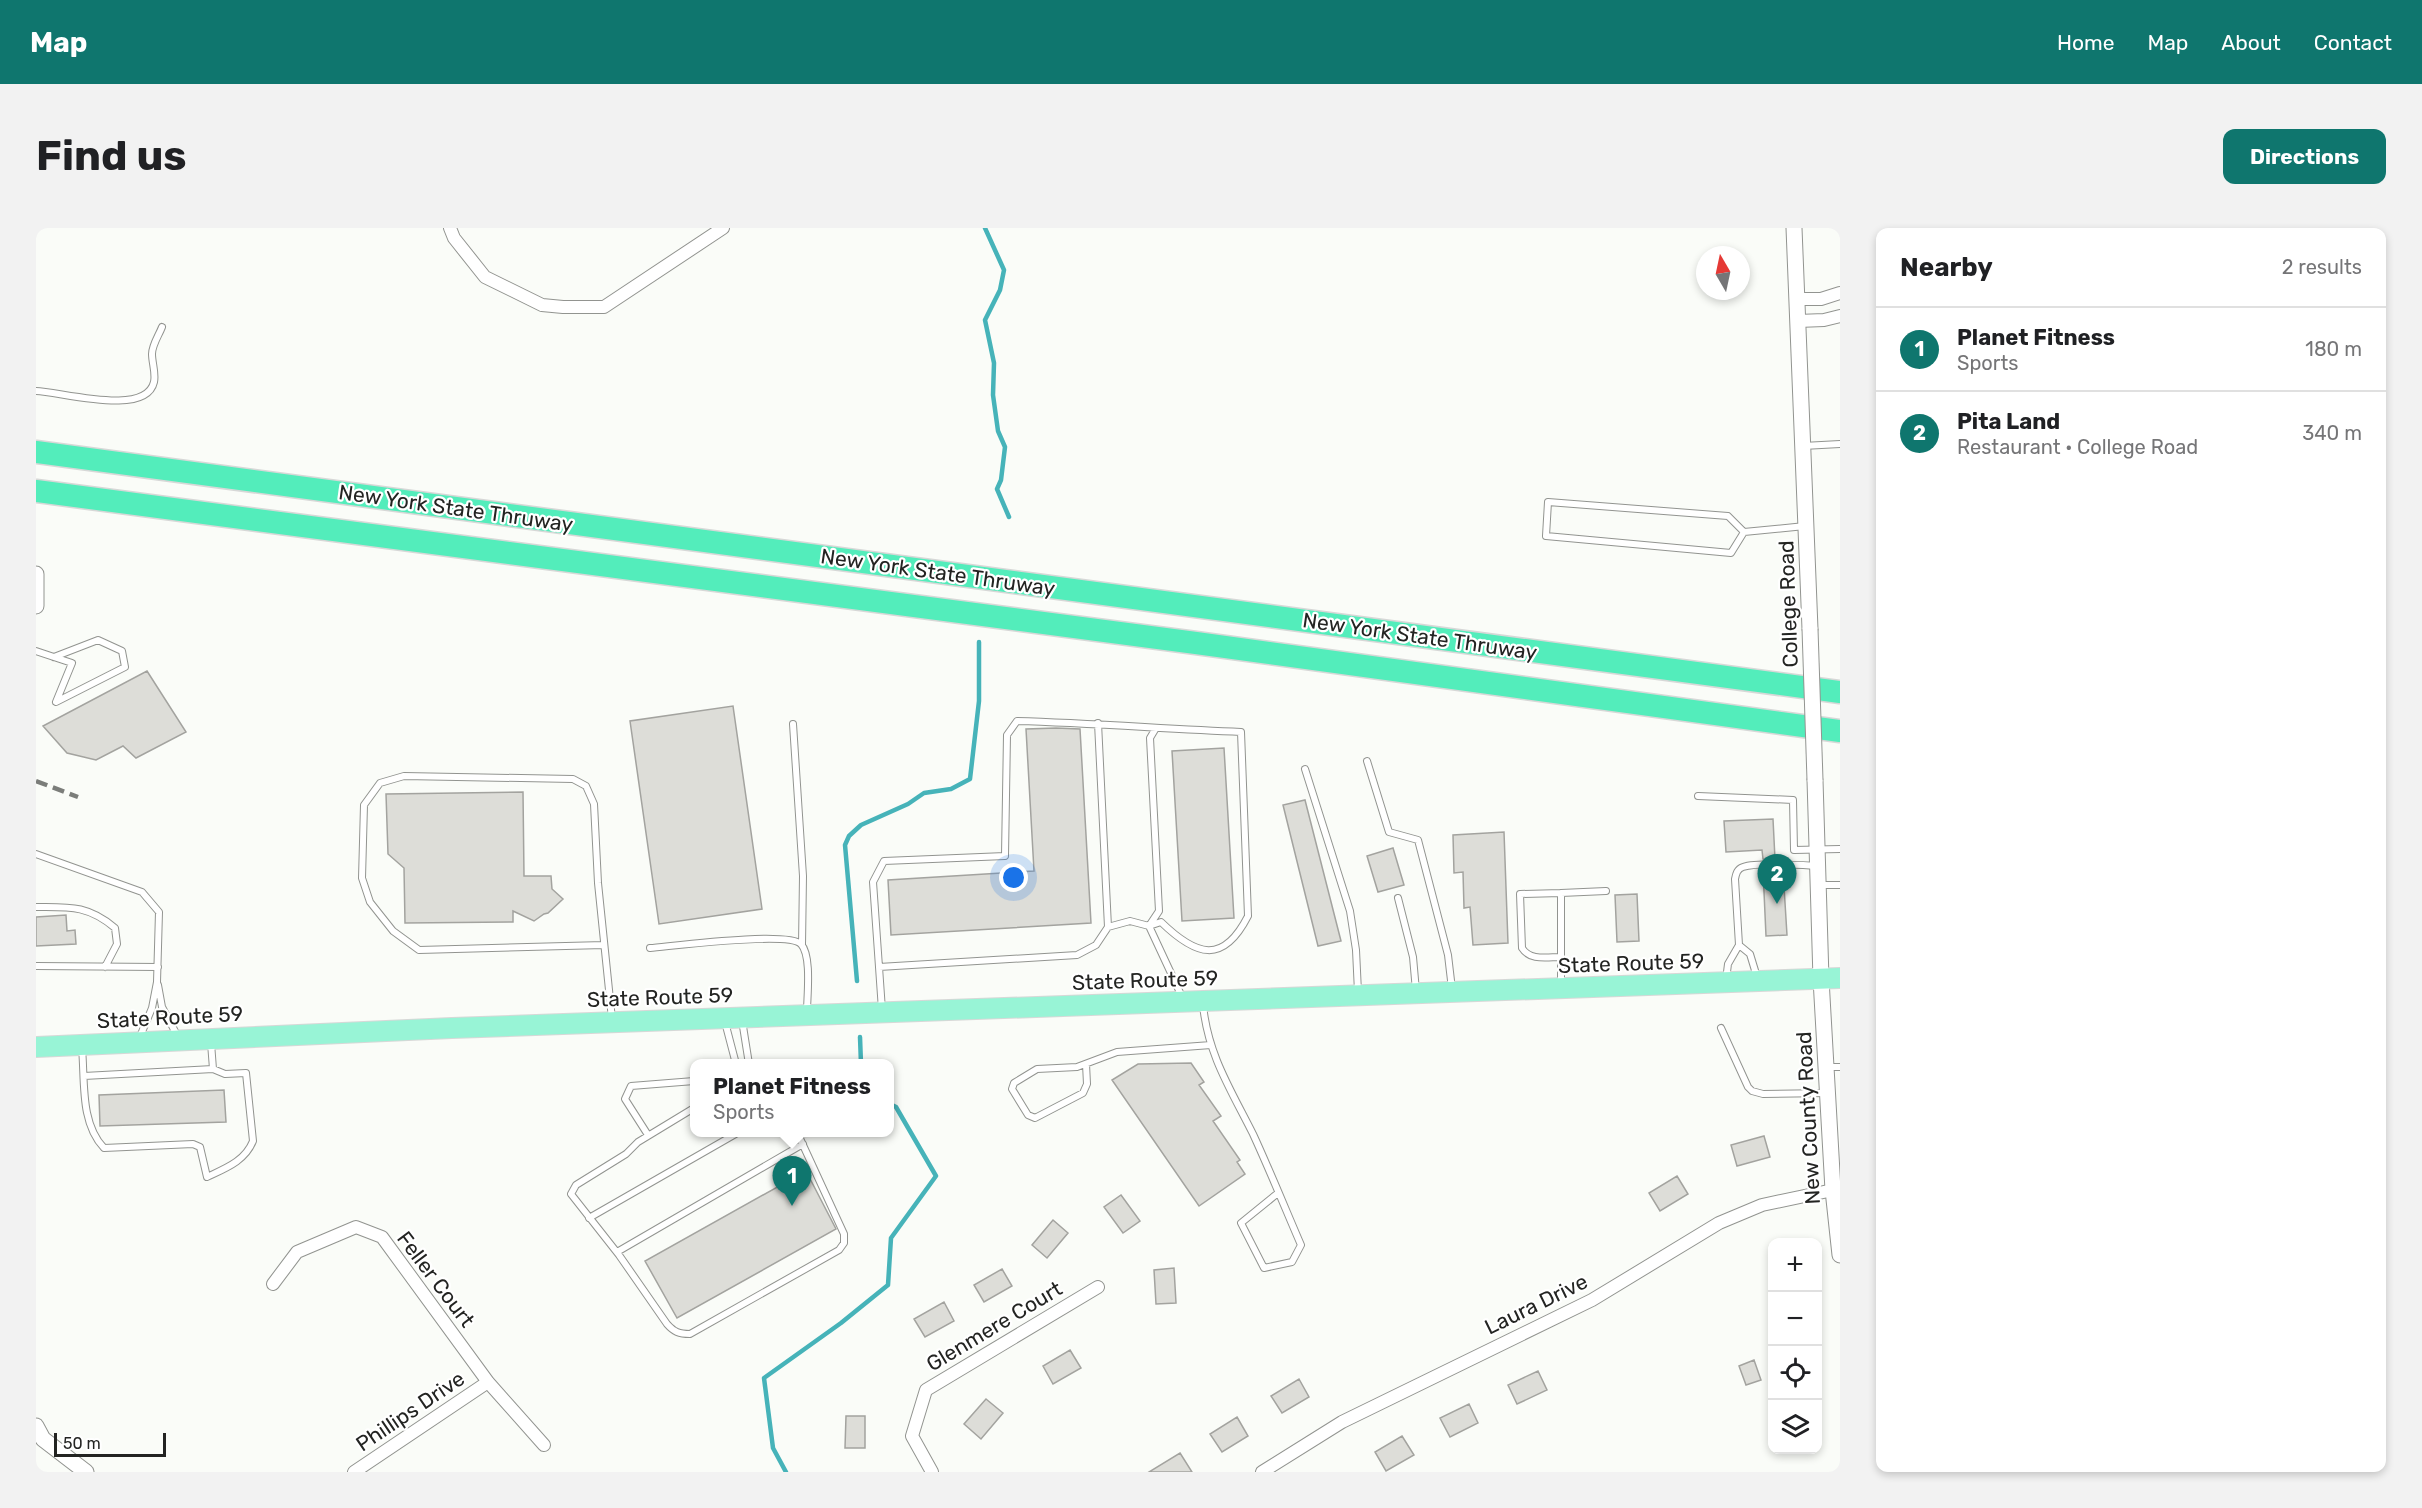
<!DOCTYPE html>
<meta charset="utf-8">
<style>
:root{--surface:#fff;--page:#f2f2f2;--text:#202124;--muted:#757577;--line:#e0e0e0;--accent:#0f766e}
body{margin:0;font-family:Rubik,sans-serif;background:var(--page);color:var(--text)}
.controls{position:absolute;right:18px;bottom:18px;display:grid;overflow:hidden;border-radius:12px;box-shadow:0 3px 9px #0003}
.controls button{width:54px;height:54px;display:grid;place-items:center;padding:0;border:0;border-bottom:2px solid var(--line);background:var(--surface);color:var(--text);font:30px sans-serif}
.compass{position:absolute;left:1660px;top:18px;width:54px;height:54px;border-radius:50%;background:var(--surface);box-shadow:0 3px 9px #0003;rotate:351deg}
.scale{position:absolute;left:18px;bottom:15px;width:112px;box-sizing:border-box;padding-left:6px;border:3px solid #232422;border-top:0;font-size:16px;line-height:21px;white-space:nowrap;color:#232422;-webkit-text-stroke:4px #fff;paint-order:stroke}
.you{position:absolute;left:978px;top:650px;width:21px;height:21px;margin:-15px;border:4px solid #fff;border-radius:50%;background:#1a73e8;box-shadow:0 0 0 9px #1a73e833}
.badge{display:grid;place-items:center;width:39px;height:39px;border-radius:50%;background:var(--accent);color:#fff;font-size:20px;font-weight:700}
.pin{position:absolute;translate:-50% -50px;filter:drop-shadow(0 2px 3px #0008)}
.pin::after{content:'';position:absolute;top:32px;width:21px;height:18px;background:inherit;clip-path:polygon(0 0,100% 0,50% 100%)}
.popup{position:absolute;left:654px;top:831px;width:204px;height:78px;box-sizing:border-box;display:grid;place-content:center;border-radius:12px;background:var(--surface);filter:drop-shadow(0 2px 4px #0005);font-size:20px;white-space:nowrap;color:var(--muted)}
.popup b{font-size:22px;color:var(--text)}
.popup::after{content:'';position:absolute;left:50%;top:100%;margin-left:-12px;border:12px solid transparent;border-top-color:var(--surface)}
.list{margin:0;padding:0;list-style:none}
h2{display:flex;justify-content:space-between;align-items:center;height:78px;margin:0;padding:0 24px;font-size:26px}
h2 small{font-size:20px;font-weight:400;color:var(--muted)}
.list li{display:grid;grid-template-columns:39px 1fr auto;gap:18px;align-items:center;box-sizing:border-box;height:84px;padding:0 24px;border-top:2px solid var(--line)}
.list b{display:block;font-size:22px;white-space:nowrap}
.list p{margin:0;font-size:20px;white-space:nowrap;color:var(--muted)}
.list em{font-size:20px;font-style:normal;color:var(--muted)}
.icon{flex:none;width:33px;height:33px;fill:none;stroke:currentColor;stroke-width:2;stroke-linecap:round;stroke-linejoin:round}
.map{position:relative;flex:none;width:1804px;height:1244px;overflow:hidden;border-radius:12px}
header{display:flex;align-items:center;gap:36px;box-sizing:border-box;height:84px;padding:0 30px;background:var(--accent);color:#fff}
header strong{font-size:28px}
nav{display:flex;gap:33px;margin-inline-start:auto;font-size:21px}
.intro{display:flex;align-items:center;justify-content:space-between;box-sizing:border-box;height:144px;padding:0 36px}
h1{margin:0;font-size:42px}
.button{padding:15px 27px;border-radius:12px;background:var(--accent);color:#fff;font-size:21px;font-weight:700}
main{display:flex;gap:36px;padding:0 36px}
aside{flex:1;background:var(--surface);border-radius:12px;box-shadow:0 3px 9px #0003}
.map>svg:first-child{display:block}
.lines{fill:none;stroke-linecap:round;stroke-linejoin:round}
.stream{stroke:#46b3b9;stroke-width:4.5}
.building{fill:#ddddd8;stroke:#a3a39f;stroke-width:1.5}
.service-casing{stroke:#929490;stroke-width:8}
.minor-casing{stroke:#929490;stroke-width:14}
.tertiary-casing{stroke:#929490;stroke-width:17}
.primary-casing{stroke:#d7d8d7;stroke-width:22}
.motorway-casing{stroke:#d7d8d7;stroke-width:25}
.service{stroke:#fff;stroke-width:6}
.minor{stroke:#fff;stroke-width:12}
.tertiary{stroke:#fff;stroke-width:15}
.primary{stroke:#98f4d6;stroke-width:20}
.motorway{stroke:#53edbb;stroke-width:22}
.rail{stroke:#7b7d7a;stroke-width:4.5;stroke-dasharray:12 6;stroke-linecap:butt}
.tertiary-bridge-casing{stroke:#929490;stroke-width:17;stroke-linecap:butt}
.tertiary-bridge{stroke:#fff;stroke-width:15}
.labels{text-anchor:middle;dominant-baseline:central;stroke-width:4.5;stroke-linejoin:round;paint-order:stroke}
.street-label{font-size:21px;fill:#232422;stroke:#fff}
</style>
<header>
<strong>Map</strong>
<nav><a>Home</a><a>Map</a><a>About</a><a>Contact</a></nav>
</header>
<div class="intro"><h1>Find us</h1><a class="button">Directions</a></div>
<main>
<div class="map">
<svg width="1804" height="1244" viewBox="0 0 1804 1244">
<rect width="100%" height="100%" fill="#fafcf8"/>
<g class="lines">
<path class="stream" d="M949,0L968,42L964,62L949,92L958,135L957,167L962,203L969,219L965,252L961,261L973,289
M821,753L809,617L813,608L825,597L872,576L888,565L915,561L934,551L943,473V414
M824,809L825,836
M750,1244L737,1220L728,1150L805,1095L852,1057L855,1010L900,948L860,879L854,876"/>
</g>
<path class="building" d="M111,443L150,504L100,530L87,518L60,532L31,525L7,498Z
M697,478L726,681L623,696L594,493Z
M1020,500L1044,501L1055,695L855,707L852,652L998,643L990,501Z
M1188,520L1198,690L1146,693L1136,523Z
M487,564L488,648H515L516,661L527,671L512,685L508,686L498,693L477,683V694L369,695L368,640L352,626L350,566Z
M1269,572L1305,713L1282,718L1247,577Z
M1737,591L1739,631H1727L1726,622L1690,624L1688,593Z
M1468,604L1472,715L1437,717L1434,679L1428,680L1427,644L1418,645L1417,607Z
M1357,620L1368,657L1342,664L1331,628Z
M1727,642H1747L1751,707L1730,708Z
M1601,666L1603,713L1581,714L1579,667Z
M30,687L31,703L39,702L40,716L0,718V689Z
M1155,835L1168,854L1163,857L1185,888L1177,893L1204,932L1201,934L1209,946L1163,978L1076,852L1102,836Z
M188,862L190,894L64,898L63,867Z
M1728,908L1734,929L1701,938L1695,917Z
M770,943L800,1001L641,1090L609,1033Z
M1641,948L1652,966L1624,983L1613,965Z
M1085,967L1104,993L1087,1005L1068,979Z
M1017,992L1032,1005L1011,1030L996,1017Z
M1138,1040L1140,1075L1120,1076L1118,1042Z
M966,1041L976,1058L948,1074L938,1057Z
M908,1074L918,1093L889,1109L878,1091Z
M1034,1122L1045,1140L1017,1156L1007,1138Z
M1718,1132L1725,1152L1710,1157L1703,1138Z
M1502,1143L1511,1162L1481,1176L1472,1157Z
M1263,1151L1273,1169L1246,1185L1235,1168Z
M950,1171L967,1185L945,1211L928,1196Z
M1433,1176L1442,1195L1414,1209L1404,1190Z
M810,1188H829V1220H809Z
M1201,1189L1212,1208L1186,1224L1174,1206Z
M1366,1208L1378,1227L1350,1243L1339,1224Z
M1144,1225L1156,1244H1113Z"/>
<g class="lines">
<g class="service-casing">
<path id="service" d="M0,163C26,164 110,189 118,154C120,145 116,135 116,126C116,117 123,107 126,99
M1767,218L1804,216
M1708,304L1695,325L1510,308L1512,274L1692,288L1708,304L1769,298
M0,423L36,435L20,474L89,439L86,423L62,412L18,429
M1062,495L1072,699
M757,496L767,648L766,717
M1331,533L1353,604L1382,612L1412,727L1416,761
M1269,541L1314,683L1320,722L1322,764
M1662,568L1757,572L1758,622L1804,621
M0,626L106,664L123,684L121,754L116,780L103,811
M1784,657H1804
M1525,665L1484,666L1486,720C1494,733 1511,729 1525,729
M1362,670L1377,729L1380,763
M0,679C33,679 52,677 79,700L81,716L69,739
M1113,698L1123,683L1114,510L1120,500
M1113,698L1147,771
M568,717L383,722L357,703L334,674L326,650L328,577L344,555L368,548L537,551L550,558L558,576L562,655L576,791
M1703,717L1714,726L1721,749
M614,720C638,718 751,703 765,716C776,728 771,768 771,784
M0,738L122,739
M843,739L837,654L848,633L969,628L971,507L981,493C1056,495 1130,501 1205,504L1212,688C1187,737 1160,728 1125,694L1113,698L1094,693L1072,699L1060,717L1041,727L843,739L846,782
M1690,752L1692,736L1703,717L1699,651C1700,646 1701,641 1707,639C1722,634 1764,637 1782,638
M122,757L126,779L142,809
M1525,758V665L1570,663
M1167,777C1172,827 1195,862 1217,906C1234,943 1249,980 1265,1017L1256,1034L1228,1040L1205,995L1242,965
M706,792L713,836
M689,794L700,836
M1685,800L1712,859L1716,863L1727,866L1792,865
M46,820C49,853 44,895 68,920L157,916L164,919L171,949C190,940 209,933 217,913L210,845L189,846L177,841L175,815
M1050,836L1051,856L1047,865L999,890L992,887L976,861L978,855L1001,841L1041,839L1081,824L1175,817
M1790,839H1804
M48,848L177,841
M658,880L602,914L590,926L540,957L535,966L583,1027L631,1096C638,1104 643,1106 654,1106L803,1022L808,1015V1006L761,904
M612,907L589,871L595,858L658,853
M553,990L703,904
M581,1024L767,916"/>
</g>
<g class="minor-casing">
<path id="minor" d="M414,0L418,10L449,49L506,77L527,79H568L687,0
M1762,71H1785L1804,65
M1762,93L1788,92L1804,88
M237,1056L261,1024L320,999L346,1009L452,1154L508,1217
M318,1244L452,1154
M896,1244L876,1208L890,1162L1062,1059
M1226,1244L1306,1194L1556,1072L1683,995L1726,977L1797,962"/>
</g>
<g class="tertiary-casing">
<path id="tertiary" d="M1758,0L1774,401
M0,346V378
M1779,552L1785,751L1797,962L1804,1027
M0,1198L7,1211L50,1244"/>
</g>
<g class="primary-casing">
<path id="primary" d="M0,819L416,800L1804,750"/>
</g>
<g class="motorway-casing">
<path id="motorway" d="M0,224L1804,464
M0,263L1160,415L1804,503"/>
</g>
<use href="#service" class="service"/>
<use href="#minor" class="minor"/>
<use href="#tertiary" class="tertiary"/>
<use href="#primary" class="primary"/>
<use href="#motorway" class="motorway"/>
<path class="rail" d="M0,553L42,569"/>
<g class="tertiary-bridge-casing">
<path id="tertiary-bridge" d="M1774,401L1779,552"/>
</g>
<use href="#tertiary-bridge" class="tertiary-bridge"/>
</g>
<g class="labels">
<g class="street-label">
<text transform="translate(420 280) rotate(8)">New York State Thruway</text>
<text transform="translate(902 344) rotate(8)">New York State Thruway</text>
<text transform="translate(1752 376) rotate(-92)">College Road</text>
<text transform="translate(1384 408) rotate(8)">New York State Thruway</text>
<text transform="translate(1595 735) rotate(-2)">State Route 59</text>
<text transform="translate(1109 752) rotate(-2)">State Route 59</text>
<text transform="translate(624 769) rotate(-2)">State Route 59</text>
<text transform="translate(134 789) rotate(-3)">State Route 59</text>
<text transform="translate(1772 890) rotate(-93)">New County Road</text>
<text transform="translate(400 1051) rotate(53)">Feller Court</text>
<text transform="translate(1500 1076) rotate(-26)">Laura Drive</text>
<text transform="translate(958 1098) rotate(-31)">Glenmere Court</text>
<text transform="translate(374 1183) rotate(-34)">Phillips Drive</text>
</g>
</g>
</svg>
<div class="controls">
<button>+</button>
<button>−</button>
<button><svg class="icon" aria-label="locate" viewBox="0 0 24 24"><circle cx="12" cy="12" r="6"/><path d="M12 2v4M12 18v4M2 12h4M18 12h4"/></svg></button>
<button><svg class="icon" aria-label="layers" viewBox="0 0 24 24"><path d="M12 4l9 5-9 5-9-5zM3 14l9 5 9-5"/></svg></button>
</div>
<svg class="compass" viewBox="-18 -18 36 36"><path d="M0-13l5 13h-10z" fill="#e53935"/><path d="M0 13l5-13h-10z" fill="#757577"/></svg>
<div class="scale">50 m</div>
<div class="you"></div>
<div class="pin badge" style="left:756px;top:978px">1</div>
<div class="popup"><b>Planet Fitness</b>Sports</div>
<div class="pin badge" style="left:1741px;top:676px">2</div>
</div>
<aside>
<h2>Nearby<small>2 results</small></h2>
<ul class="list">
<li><span class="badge">1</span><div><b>Planet Fitness</b><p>Sports</p></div><em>180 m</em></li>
<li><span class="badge">2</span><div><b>Pita Land</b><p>Restaurant · College Road</p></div><em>340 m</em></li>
</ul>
</aside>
</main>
